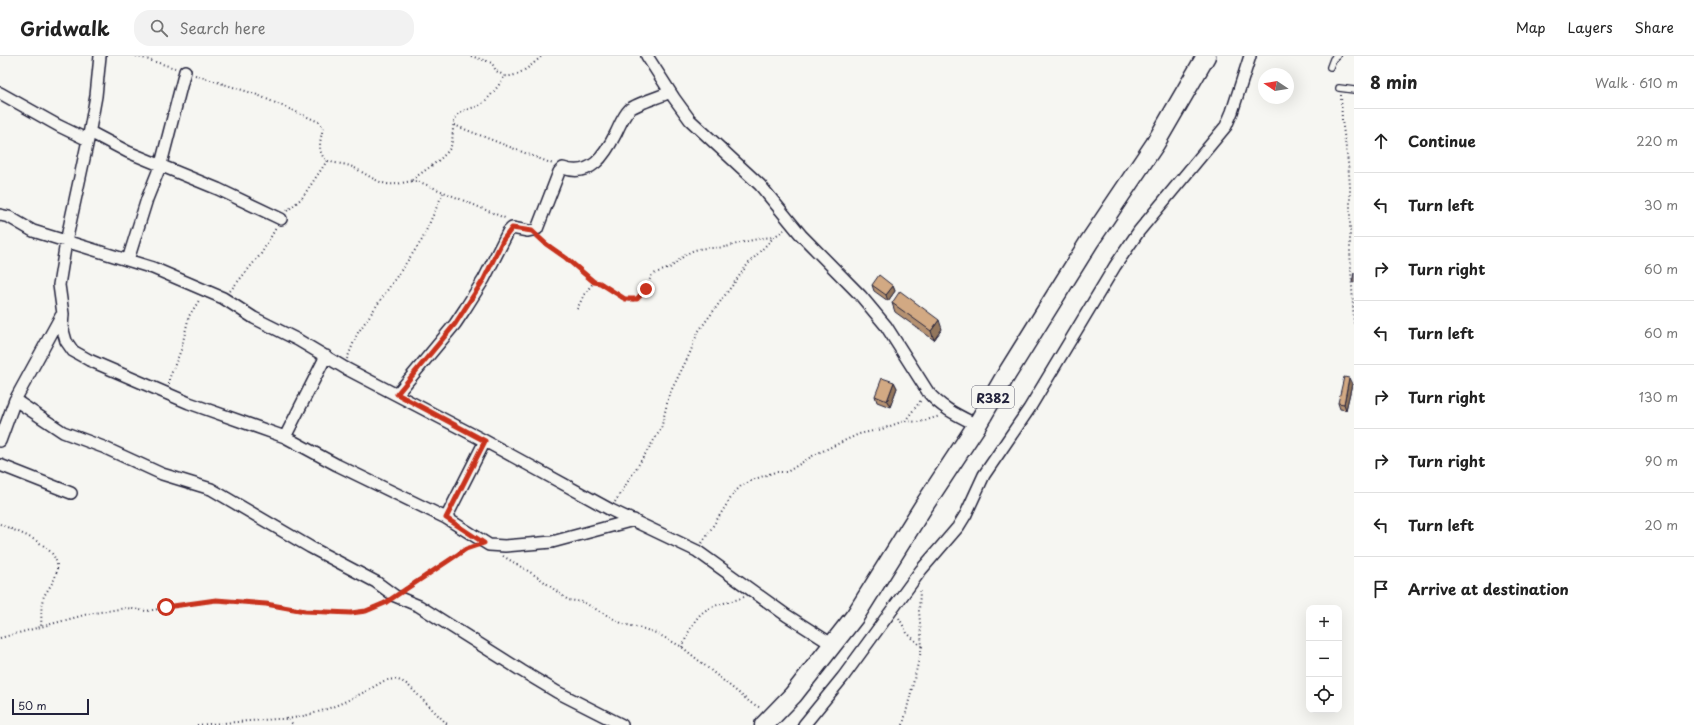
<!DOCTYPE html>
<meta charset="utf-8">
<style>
:root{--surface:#fff;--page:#f2f2f2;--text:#222;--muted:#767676;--line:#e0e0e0}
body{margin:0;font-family:"Playpen Sans",sans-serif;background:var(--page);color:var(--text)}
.controls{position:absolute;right:12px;bottom:12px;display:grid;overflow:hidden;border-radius:8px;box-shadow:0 4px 16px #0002}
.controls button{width:36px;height:36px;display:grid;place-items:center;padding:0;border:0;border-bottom:1px solid var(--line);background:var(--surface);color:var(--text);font:20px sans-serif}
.compass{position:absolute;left:1258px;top:12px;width:36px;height:36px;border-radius:50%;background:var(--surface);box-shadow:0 4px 16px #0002;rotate:282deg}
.scale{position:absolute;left:12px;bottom:10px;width:77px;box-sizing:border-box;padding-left:4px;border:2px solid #22223b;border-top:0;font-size:11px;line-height:14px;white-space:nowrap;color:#22223b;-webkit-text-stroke:3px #f6f6f2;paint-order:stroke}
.stop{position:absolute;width:12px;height:12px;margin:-9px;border:3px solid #c8321e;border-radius:50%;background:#fff}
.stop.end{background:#c8321e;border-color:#fff;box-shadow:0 1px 4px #0008}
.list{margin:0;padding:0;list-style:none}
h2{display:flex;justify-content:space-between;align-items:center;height:52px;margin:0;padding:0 16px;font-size:17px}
h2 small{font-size:13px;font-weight:400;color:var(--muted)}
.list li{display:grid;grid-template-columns:26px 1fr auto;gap:12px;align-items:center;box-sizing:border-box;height:64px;padding:0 16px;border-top:1px solid var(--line)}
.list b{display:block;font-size:15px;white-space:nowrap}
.list em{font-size:13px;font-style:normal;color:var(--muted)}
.icon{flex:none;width:22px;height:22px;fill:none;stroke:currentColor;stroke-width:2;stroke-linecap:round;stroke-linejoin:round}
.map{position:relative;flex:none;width:1354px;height:669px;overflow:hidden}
header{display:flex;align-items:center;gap:24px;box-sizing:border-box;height:56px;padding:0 20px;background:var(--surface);border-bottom:1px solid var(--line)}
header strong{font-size:19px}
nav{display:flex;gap:22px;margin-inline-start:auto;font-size:14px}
.search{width:280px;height:36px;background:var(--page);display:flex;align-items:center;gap:10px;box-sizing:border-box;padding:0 14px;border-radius:16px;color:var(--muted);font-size:15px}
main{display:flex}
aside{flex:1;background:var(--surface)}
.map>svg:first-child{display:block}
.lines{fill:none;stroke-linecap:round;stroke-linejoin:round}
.service-casing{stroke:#22223b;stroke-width:8}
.minor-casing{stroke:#22223b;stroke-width:14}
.primary-casing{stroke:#22223b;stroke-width:21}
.path{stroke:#22223b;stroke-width:2;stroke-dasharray:1 3;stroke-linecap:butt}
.service{stroke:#f6f6f2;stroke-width:5.5}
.minor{stroke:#f6f6f2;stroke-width:11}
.primary{stroke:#f6f6f2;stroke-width:18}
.wall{fill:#b59171;stroke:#22223b}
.shaded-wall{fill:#93765c;stroke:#22223b}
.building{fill:#d2a983;stroke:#22223b}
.route{stroke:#c8321e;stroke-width:5}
.labels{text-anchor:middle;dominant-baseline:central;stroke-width:3.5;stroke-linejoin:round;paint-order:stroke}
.shield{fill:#f6f6f2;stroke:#626272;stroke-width:1}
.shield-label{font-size:13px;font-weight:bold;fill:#22223b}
</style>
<header>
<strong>Gridwalk</strong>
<div class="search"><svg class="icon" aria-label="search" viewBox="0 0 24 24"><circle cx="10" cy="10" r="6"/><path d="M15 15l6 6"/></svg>Search here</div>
<nav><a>Map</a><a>Layers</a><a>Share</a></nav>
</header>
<main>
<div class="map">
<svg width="1354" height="669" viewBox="0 0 1354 669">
<rect width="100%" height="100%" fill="#f6f6f2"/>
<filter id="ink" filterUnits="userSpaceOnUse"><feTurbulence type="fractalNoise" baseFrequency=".025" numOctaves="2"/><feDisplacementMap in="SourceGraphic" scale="8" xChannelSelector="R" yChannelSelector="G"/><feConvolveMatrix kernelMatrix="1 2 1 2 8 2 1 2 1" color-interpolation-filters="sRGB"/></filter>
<g filter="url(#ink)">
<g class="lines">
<g class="service-casing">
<path id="service" d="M1330,11L1333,3L1337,0
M1339,32L1354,34"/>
</g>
<g class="minor-casing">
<path id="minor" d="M100,0L96,40L88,84L66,186L59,229L63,258L62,271L66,285L73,295L89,304L189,347L285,381L337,409L446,462L489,489L505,490L552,486L634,464
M647,0L674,42L690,64L760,129L801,179L861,240L886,270L928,336C941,352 959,360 977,369
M0,37L59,70L88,84
M90,76L128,96L218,133L281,163
M0,159L9,161L33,175L153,212L223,242L254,262L298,284L345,312L485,385L611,454L697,495L786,559L833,589
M128,204L147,143L161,108L185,15
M397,338L455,268L465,253L484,223L508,176L512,172L528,175L537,173L559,116L563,112C591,122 605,99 616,77C620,69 623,60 630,53C638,47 660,41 670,36
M15,344L63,376L103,391L162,418L211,433L310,491L376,526L395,540L419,550L522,615L557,636L622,669
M285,381L326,300
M0,385L15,344L61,260
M0,409L71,437
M446,462L485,385
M804,669L843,621L921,514L958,471L966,458L984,419L1029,353L1115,210L1139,175L1226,70L1232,56L1250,0"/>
</g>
<g class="primary-casing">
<path id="primary" d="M764,669L793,639L855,560L923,451L977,369L1003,324L1089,186L1155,88L1206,0"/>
</g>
<path class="path" d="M136,0L175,12
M471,0L492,7L496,15L505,20
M195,19L255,38L319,66L323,72C321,82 317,93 324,102C329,108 343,107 350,110C363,115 373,125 387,128C399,130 408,123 420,126L507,163
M1341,39L1342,64L1348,106L1350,130V195L1354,268
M454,69L553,108
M412,124C423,115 446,102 451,90C454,81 451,67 457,60C462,53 471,53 478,50C489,44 498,30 505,20C518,22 533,8 542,0
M287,155L302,142L327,105
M540,183L566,202L594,226
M230,235L261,198L276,172
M577,253L585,237L594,226C609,225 620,251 637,243C647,238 646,225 654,218C659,215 666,214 671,211C680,204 687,195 699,193C709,191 719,193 729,190C745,186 757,182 774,181
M347,303L357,278L422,184L443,137
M169,328V323L181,294L189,260L200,243
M905,365L922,343
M615,446L661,373L669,339L690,297L698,276L748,208L774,181L784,174
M0,468C19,477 65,491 56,518C54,526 48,533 44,540C40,549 42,561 41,570
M702,487L734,437L741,430L755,423L775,416H787L814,399L859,378L882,373L904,365L920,366L940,360
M503,500L538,521L568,544L583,546L623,568L641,572L656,577L682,591L751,647L761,652
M405,533L471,490
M899,562L907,577L922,591
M0,582L88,558L126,552L146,555L216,544L265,548L305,555L351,557L366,555L386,546
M682,591C688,578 694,560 708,553C719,547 732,546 744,541
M287,663C323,658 353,643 384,625C394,622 399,623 408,629L448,669
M197,669L276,663H287L294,669
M903,669L922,591L919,555L920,535"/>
<use href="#service" class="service"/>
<use href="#minor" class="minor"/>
<use href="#primary" class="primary"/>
</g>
<path class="wall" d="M872,229L893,230L895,235L888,245L874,235Z
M892,247L942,273L934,284L895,256Z
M894,326L897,332L890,351L877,346L875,340Z
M1352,328L1346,354L1340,353L1338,347Z"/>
<path class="shaded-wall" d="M893,230L895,235L888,245L886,239Z
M939,264L942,273L934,284L931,275Z
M1349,322L1352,328L1346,354L1344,348Z
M894,326L897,332L890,351L887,345Z"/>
<path class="building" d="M1354,217V227L1352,226Z
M879,219L893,230L886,239L872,229Z
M900,235L939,264L931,275L892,247Z
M1344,321L1349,322L1344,348L1338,347Z
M882,322L894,326L887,345L875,340Z"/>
</g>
<g class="lines" filter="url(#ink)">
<path class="route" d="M166,551L216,544L266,548L305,555L351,557L366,555L385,547L466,493L484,487L446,462L485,385L397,338L455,268L484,223L503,184L512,172L532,175L546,188L566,202L594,226L600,227L625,243H637L646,233"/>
</g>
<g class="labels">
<rect class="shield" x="972" y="330" width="42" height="22" rx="3"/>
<g class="shield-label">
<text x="993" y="341">R382</text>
</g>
</g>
</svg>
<div class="controls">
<button>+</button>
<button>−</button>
<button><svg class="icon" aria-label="locate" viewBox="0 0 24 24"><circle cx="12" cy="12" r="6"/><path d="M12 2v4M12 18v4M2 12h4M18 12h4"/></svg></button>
</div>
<svg class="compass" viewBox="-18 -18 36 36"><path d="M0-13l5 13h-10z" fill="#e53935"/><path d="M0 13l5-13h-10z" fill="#767676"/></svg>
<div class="scale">50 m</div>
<div class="stop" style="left:166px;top:551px"></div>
<div class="stop end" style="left:646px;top:233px"></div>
</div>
<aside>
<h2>8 min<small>Walk · 610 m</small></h2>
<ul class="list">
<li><svg class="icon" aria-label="ahead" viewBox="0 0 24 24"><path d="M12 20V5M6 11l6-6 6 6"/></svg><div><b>Continue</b></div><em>220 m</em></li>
<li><svg class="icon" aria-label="left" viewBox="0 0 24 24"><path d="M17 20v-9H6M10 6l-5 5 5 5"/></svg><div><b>Turn left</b></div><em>30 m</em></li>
<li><svg class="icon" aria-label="right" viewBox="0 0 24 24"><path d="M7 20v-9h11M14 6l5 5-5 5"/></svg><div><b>Turn right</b></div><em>60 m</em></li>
<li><svg class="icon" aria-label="left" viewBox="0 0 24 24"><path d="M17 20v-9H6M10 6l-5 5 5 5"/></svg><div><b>Turn left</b></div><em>60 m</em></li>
<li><svg class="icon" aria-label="right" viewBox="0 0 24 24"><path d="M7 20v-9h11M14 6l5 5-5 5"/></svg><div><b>Turn right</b></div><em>130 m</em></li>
<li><svg class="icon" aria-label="right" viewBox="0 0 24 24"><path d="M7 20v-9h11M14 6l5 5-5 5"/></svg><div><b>Turn right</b></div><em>90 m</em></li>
<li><svg class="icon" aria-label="left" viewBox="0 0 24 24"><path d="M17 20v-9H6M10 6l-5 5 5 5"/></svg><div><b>Turn left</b></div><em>20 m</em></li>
<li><svg class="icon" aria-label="arrive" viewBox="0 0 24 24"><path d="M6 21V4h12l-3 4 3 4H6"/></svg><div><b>Arrive at destination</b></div></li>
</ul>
</aside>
</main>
